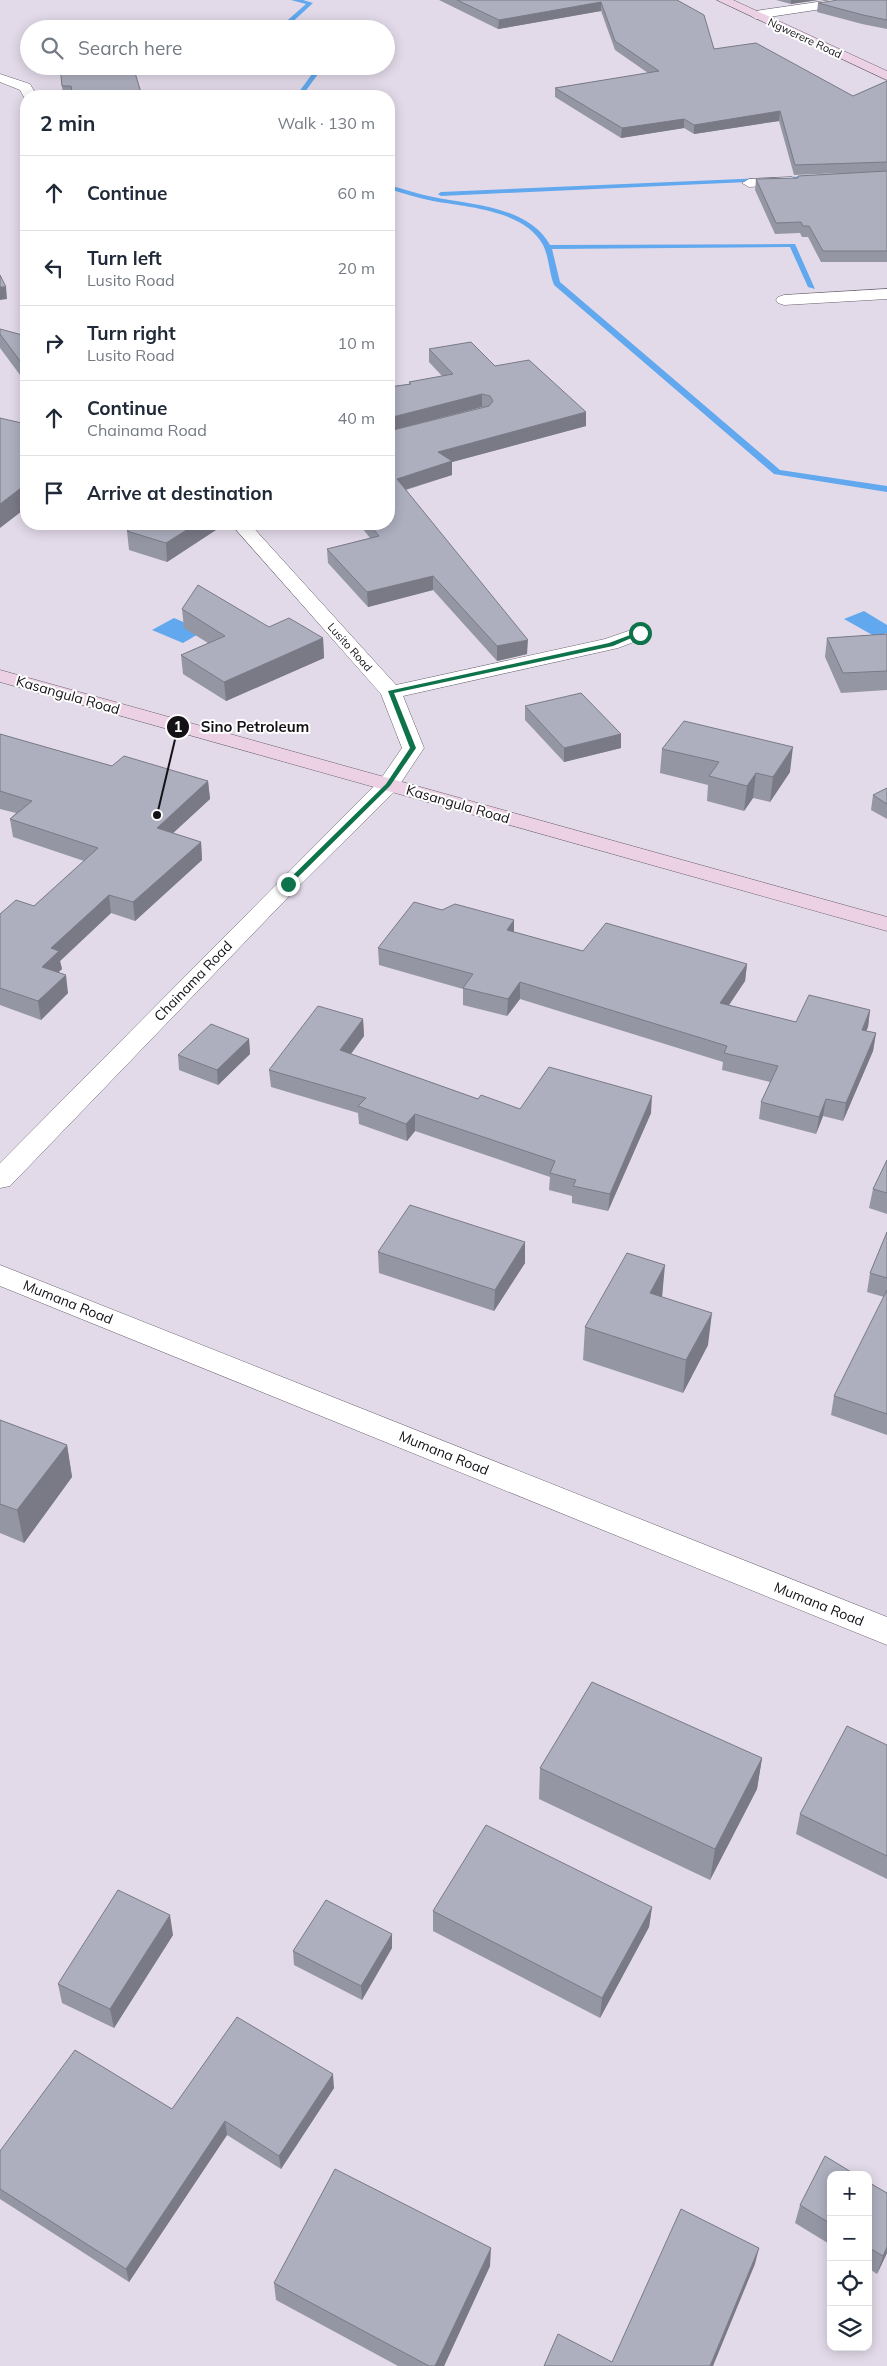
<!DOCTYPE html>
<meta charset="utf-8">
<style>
:root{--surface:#fff;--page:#f2f2f3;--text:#1f2937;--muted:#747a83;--line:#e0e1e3}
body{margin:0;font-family:Mulish,sans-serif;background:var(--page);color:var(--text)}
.controls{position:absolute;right:15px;bottom:15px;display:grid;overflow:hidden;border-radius:10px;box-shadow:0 2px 12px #0003}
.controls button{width:45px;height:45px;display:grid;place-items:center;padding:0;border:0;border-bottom:1px solid var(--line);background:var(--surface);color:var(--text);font:25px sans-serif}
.stop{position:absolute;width:15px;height:15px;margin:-11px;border:4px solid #0e734a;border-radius:50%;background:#fff}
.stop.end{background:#0e734a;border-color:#fff;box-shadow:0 1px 5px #0008}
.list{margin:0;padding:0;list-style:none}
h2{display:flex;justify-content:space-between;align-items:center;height:65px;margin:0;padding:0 20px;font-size:21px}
h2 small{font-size:16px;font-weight:400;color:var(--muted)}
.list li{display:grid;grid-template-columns:32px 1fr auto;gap:15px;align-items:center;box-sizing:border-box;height:75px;padding:0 20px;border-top:1px solid var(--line)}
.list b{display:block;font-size:19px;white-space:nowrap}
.list p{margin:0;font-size:16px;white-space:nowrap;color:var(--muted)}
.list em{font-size:16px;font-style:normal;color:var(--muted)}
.icon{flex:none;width:28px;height:28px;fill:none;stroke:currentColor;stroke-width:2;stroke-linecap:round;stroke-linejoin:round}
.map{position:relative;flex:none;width:887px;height:2366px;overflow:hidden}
.search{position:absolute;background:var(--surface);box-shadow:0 2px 12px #0003;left:20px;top:20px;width:375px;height:55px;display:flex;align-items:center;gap:12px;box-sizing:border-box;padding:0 18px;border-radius:28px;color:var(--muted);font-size:19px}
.panel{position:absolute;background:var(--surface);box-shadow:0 2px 12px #0003;left:20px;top:90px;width:375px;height:440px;border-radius:20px}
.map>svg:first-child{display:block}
.water{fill:#61a8ee}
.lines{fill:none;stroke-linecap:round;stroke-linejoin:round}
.stream{fill:#61a8ee;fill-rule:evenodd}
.street-casing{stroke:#68616e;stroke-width:1}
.secondary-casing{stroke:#68616e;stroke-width:1}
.street{fill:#fff;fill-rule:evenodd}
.secondary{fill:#ecd0e3;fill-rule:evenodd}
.wall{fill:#9596a4;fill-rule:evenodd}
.shaded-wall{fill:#797a86}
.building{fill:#adafbf;stroke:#797a86}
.route{fill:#0e734a}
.labels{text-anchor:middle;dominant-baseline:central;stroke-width:4;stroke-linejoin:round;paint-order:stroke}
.far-street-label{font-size:11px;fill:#151217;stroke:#fff}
.street-label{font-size:14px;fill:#151217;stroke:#fff}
.leader{fill:none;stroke:#151217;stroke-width:2}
.callout-dot{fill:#151217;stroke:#fff;stroke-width:2}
.mark-label{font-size:15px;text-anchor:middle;font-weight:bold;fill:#fff}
.callout-label{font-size:15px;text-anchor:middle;font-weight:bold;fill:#151217;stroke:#fff;stroke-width:4;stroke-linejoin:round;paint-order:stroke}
</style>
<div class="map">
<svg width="887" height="2366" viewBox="0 0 887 2366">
<rect width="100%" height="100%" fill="#e3dae9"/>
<path class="water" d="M864,611L887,625V633L876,637L844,619Z
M174,618L211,634L200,633L183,643L152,630Z"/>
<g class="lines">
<path class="stream" d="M291,0H303L313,3L287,27L290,29H282L281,26L306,4Z
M310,66H316L318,74L302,96H296L312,74Z
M813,176L816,178L815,179L441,196L438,194L441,192Z
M389,185C404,189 418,194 433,197C472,205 528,206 550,245L795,244L815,289L808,287L790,247L552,249L560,282L780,470L887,486V492L774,474L554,285C549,272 549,257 543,245C525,210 466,207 433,201C418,198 403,193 389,189Z"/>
<g class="street-casing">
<path id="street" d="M831,0H861L855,4L756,19L750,15L756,11Z
M0,74L30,84L37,96H26L25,99L20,90L0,82Z
M792,177L799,181L797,184L749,187L742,183L749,179Z
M887,289V299L784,305L778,303L776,300L778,297L784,295Z
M231,524H250L396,685L605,639L640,627L647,629L650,633L647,637L618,648L403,696L424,748L396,790L296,889L10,1186L0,1188V1163L380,780L402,748L381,694Z
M0,1265L887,1617V1645L0,1286Z"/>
</g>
<g class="secondary-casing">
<path id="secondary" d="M717,0H733L887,71V80Z
M0,670L887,917V931L0,682Z"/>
</g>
<use href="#street" class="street"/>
<use href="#secondary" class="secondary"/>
</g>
<path class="wall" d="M439,0H677L714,49L853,96L887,81V262H821L808,237H802L800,233L775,234L755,190L756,179L798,178V176L842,173L794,175L779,121L694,134L684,128L621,138L555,97V88L648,73L615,50L601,11L498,29Z
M776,0H818L791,4Z
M887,0V29L862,24L817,12L818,3Z
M60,66L142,96H63Z
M389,289L393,310V322L389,321Z
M0,329L26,336V383L0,348Z
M429,349L495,366L586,426L452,462V475L406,490L527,654L497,661L433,590L368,607L328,563L327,549L370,538L359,524H389V387L409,384V382L442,376L429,362ZM482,407L484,408L389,431Z
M138,524H222V526L167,562L129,550L127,531Z
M182,609L323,638L324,658L226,701L183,674L181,655L208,643L184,628Z
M887,634V690L841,693L825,657L827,638Z
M525,706L621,734V748L564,762L525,720Z
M0,734L112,766L208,781L210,799L173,833L201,842L202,860L135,921L111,913L60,961L62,969L58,972L68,993L41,1020L0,1005V914L34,906L84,861L13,837L10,819L16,813L0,809Z
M662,749L790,772L770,802L753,798L744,811L707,801L708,785L660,773Z
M887,788V819L871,810L873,795Z
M442,910L514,920V932L583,951L747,964L745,981L729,1005L796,1022L870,1010L868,1027L866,1031L876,1033L873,1051L843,1121L823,1116L816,1134L759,1119L761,1102L770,1082L722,1070L723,1062L520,999L507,1016L463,1005V989L379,965L378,948Z
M363,1019L364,1036L351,1054L478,1099L520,1109L651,1113L608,1211L572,1203V1196L549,1190L550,1177L415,1131L407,1141L359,1124L358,1113L271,1087L269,1070Z
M249,1039L250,1054L218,1085L179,1070L178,1055Z
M887,1160V1214L869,1208L873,1189Z
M887,1232V1435L831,1415L834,1396L884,1297L867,1292L870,1273Z
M378,1252L525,1263L494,1311L379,1273Z
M662,1297L708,1345L683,1393L583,1360L585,1327Z
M0,1420L67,1445L72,1477L24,1543L0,1533Z
M887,1745V1879L796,1834L800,1814Z
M762,1758L757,1789L710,1880L539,1799L540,1768Z
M652,1907L649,1927L600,2018L433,1931V1911Z
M173,1935L114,2028L62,2003L58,1984Z
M392,1948L362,2000L294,1965L293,1951Z
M334,2088L281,2169L227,2135L129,2282L0,2199V2151L172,2109Z
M831,2175V2245L795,2223L800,2205Z
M868,2182L887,2193V2253L877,2274L868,2268Z
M490,2266L444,2366H398L276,2300L274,2283Z"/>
<path class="shaded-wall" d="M791,0H818L791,4Z
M601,2V11L498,29L499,20Z
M780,111L779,121L694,134V125Z
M684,119V128L621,138L622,128Z
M0,287H6L7,299L0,300Z
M482,394V407L389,431V418Z
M586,412V426L452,462V475L397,492V479L438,452Z
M26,484V508L0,528V504Z
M196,524H222V526L167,562L166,543Z
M433,576V590L368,607L367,592Z
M323,638L324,658L226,701L224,682Z
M528,640L527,654L497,661V646Z
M621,734V748L564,762V748Z
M793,747L790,772L770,802L773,777Z
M756,773L753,798L744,811L747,786Z
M208,781L210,799L159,846L157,828Z
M201,842L202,860L135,921L133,902Z
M109,895L111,913L60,961L62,969L45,985L42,967L51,948Z
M514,920V937L507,930Z
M747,964L745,981L719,1020L720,1003Z
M66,975L68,993L41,1020L38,1001Z
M520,982V999L507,1016L508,999Z
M870,1010L868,1027L859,1047L862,1030Z
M363,1019L364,1036L341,1067L340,1050Z
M876,1033L873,1051L843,1121L846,1103Z
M249,1039L250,1054L218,1085L217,1070Z
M652,1096L651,1113L608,1211L610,1194Z
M826,1099L823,1116L816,1134L819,1117Z
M415,1114V1131L407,1141L406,1124Z
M525,1242V1263L494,1311L495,1290Z
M665,1265L662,1298L650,1293Z
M712,1313L708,1345L683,1393L686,1360Z
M67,1445L72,1477L24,1543L17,1510Z
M762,1758L757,1789L710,1880L715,1849Z
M652,1907L649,1927L600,2018L602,1998Z
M170,1915L173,1935L114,2028L110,2009Z
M392,1934V1948L362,2000L361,1986Z
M333,2074L334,2088L281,2169L279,2156Z
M225,2121L227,2135L129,2282L126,2269Z
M887,2247V2253L877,2274L883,2256Z
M491,2248L490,2266L444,2366H435Z
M759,2248L755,2264L713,2366H710Z"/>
<path class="building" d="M457,0H677L704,15L714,49L756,43L853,96L887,81V162L795,165L780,111L694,125L684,119L622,128L555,88L659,71L615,41L601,2L499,20Z
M838,0H887V20L863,15L818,3Z
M60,66H133L142,96H73L71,86H62Z
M887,171V251H823L809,226H803L801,222L776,223L756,179L798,178V176Z
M0,275L6,287H0Z
M389,289L393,310H389Z
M0,329L26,336V369L0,334Z
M471,342L495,366L529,360L586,412L438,452L452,461L397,479L528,640L497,646L433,576L367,592L327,549L379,536L369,524H389V431L489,406L493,401L490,396L482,394L389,418V387L411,384L409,382L453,374L429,349Z
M0,418L26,424V484L0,504Z
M138,524H196L166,543L127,531Z
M198,585L269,627L289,618L323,638L224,682L181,655L225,636L182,609Z
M887,634V671L843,673L827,638Z
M581,693L621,734L564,748L525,706Z
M684,721L793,747L773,777L756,773L747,786L709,776L719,762L662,749Z
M0,734L112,766L124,756L208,781L157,828L201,842L133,902L109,895L51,948L59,951L42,967L66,975L38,1001L0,988V914L16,900L34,906L98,848L10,819L32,801L0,791Z
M887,788V804L873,795Z
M414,902L442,910L455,904L514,920L507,930L583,951L606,923L747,964L720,1003L796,1022L809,995L870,1010L862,1030L876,1033L846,1103L826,1099L819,1117L761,1102L778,1066L724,1053L727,1046L520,982L508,999L463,988L473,974L378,948Z
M318,1006L363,1019L340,1050L478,1099L481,1095L520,1109L549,1067L652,1096L610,1194L573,1186L576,1180L550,1173L555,1161L415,1114L406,1124L358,1106L366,1098L269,1070Z
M211,1024L249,1039L217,1070L178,1055Z
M887,1160V1193L873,1189Z
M410,1205L525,1242L495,1290L378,1252Z
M887,1232V1278L870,1273Z
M627,1253L665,1265L650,1293L712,1313L686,1360L585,1327Z
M887,1290V1414L834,1396Z
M0,1420L67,1445L17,1510L0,1504Z
M592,1682L762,1758L715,1849L540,1768Z
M847,1726L887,1745V1856L800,1814Z
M486,1825L652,1907L602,1998L433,1911Z
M118,1890L170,1915L110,2009L58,1984Z
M326,1900L392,1934L361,1986L293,1951Z
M237,2017L333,2074L279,2156L225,2121L126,2269L0,2189V2151L75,2050L172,2109Z
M825,2156L856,2175H831V2224L800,2205Z
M335,2169L491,2248L435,2366H429L274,2283Z
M868,2182L887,2193V2247L883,2256L868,2247Z
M681,2209L759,2248L710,2366H544L558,2334L612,2362Z"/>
<path class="route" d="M638,632L643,633L613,646L394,693L416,748L390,786L290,885H286V882L386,784L410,748L388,691L609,643Z"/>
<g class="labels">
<g class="far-street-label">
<text transform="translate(805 38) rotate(25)">Ngwerere Road</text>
<text transform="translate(350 647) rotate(48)">Lusito Road</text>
</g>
<g class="street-label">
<text transform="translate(68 695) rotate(16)">Kasangula Road</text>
<text transform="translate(458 804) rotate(16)">Kasangula Road</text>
<text transform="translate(193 981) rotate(-46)">Chainama Road</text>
<text transform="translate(68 1302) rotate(22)">Mumana Road</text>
<text transform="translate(444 1453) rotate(22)">Mumana Road</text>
<text transform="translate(819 1604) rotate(22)">Mumana Road</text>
</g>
</g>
<path class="leader" d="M157 815L178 727"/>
<g class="callout-dot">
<circle cx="157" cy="815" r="5"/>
<circle cx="178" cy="727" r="12"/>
</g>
<g class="mark-label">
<text x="178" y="732">1</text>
</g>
<g class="callout-label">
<text x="255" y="732">Sino Petroleum</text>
</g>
</svg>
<div class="controls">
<button>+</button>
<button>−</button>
<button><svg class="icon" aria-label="locate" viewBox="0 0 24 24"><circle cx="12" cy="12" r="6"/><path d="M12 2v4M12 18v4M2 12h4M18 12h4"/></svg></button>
<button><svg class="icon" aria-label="layers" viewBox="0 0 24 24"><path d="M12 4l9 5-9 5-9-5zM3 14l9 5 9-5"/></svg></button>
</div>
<div class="stop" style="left:640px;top:633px"></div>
<div class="stop end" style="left:288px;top:884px"></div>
<div class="search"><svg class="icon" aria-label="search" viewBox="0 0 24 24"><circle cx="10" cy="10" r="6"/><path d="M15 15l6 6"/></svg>Search here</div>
<section class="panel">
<h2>2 min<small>Walk · 130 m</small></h2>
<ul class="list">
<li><svg class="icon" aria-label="ahead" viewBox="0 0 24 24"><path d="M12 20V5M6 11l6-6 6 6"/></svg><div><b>Continue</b></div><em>60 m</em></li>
<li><svg class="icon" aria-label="left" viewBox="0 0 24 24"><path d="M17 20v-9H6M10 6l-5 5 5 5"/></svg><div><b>Turn left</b><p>Lusito Road</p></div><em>20 m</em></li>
<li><svg class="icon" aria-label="right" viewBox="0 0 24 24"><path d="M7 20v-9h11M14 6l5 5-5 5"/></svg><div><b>Turn right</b><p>Lusito Road</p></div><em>10 m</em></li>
<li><svg class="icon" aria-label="ahead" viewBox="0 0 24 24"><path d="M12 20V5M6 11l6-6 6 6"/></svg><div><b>Continue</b><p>Chainama Road</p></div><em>40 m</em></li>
<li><svg class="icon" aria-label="arrive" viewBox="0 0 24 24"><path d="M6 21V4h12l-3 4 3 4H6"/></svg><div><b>Arrive at destination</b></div></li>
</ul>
</section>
</div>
